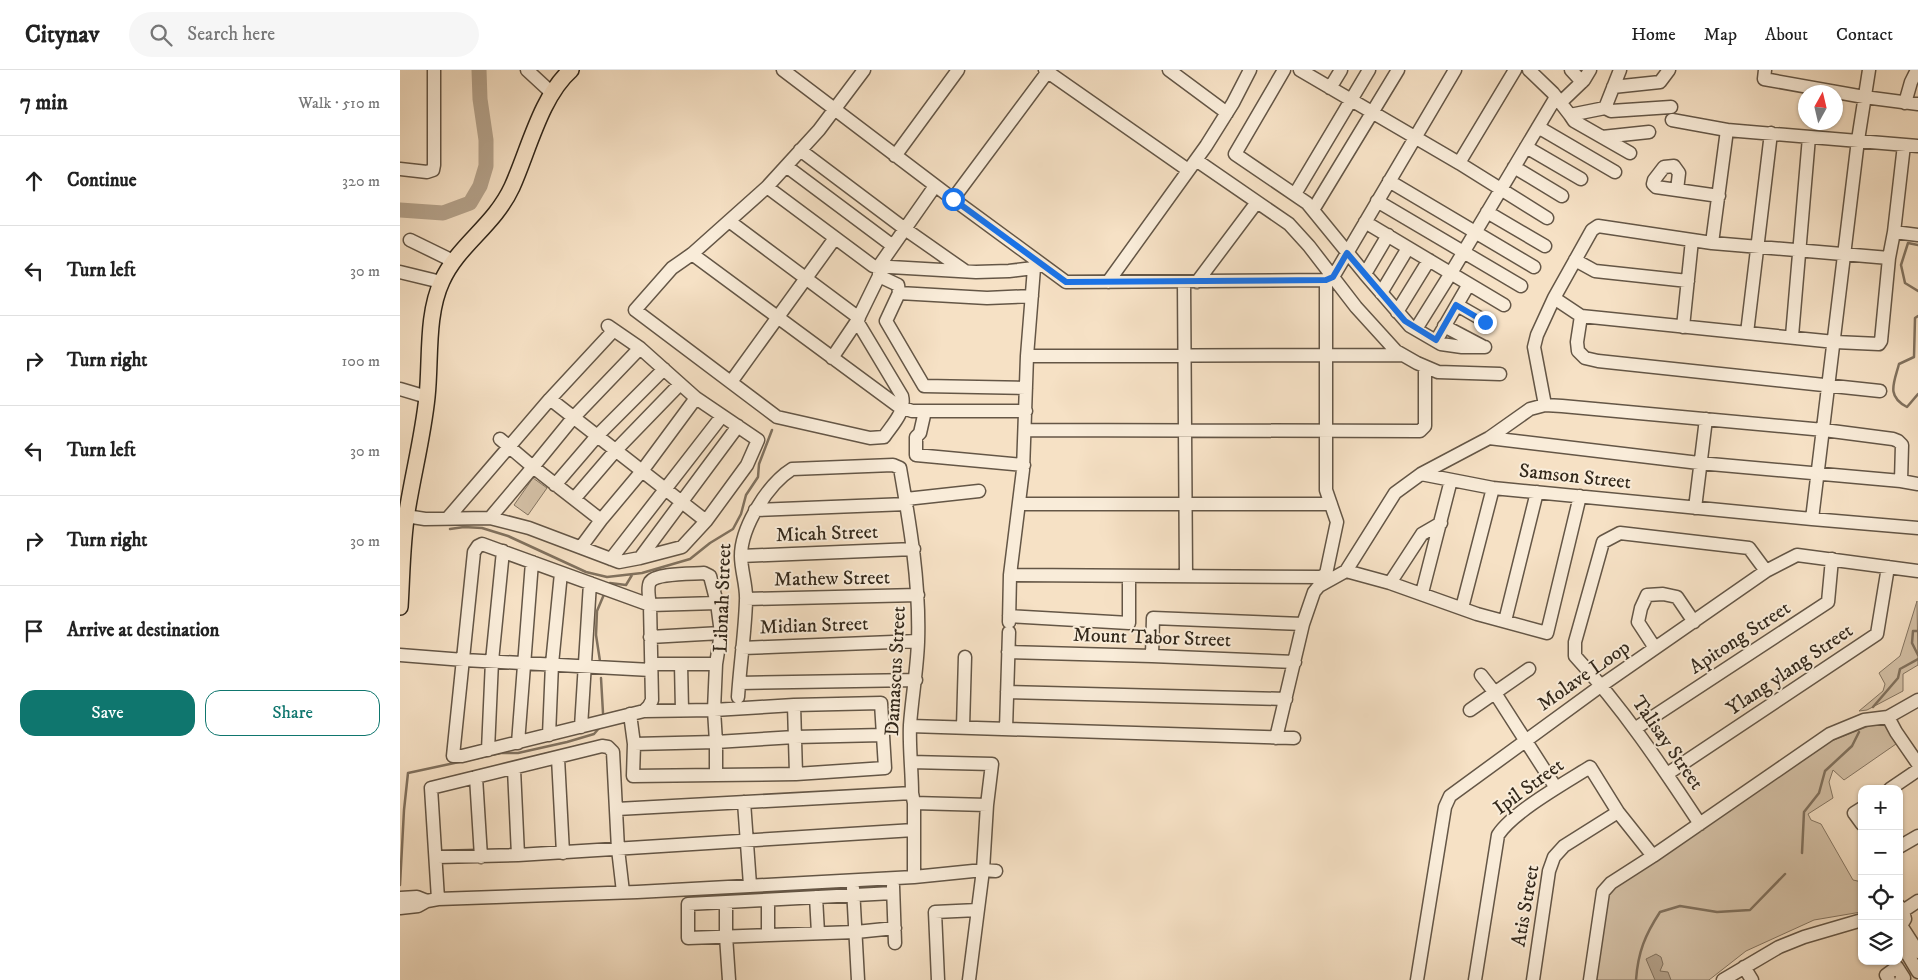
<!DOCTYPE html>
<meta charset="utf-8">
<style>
:root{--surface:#fff;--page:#f6f6f6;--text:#222;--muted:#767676;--line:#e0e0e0;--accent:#0f766e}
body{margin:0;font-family:"IM FELL DW Pica",serif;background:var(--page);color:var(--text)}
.controls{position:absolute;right:15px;bottom:15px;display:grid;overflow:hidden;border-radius:10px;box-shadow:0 1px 4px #0004}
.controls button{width:45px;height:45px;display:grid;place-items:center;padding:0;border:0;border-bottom:1px solid var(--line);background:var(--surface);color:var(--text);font:25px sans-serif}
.compass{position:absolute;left:1398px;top:15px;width:45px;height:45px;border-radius:50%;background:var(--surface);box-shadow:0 1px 4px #0004;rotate:8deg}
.stop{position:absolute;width:15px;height:15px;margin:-11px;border:4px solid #1a73e8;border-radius:50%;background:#fff}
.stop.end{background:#1a73e8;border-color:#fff;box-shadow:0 1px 5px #0008}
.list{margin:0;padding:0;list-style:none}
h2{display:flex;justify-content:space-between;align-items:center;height:65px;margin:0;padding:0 20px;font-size:21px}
h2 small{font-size:16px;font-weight:400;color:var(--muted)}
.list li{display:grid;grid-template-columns:32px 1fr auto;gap:15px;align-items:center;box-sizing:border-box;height:90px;padding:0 20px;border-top:1px solid var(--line)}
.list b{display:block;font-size:19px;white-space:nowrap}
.list em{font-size:16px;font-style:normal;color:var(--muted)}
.actions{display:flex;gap:10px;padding:15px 20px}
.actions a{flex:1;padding:11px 0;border:1px solid var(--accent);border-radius:15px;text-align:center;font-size:18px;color:var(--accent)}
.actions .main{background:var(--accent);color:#fff}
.icon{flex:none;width:28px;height:28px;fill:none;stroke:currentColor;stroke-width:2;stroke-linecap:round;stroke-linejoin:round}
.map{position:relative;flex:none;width:1518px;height:910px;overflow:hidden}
header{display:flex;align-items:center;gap:30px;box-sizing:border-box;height:70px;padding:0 25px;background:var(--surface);border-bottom:1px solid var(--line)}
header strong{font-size:24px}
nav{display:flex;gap:28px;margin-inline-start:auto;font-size:18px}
.search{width:350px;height:45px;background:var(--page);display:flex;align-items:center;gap:12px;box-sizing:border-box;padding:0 18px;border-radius:28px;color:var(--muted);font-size:19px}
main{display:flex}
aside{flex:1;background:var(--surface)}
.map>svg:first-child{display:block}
.green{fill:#d5c2a8;stroke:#847562}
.water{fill:#b4a28b;stroke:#80715e}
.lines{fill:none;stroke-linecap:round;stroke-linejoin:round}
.stream{stroke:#80715e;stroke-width:2.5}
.river{stroke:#b4a28b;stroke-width:15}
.minor-casing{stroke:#645646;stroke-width:15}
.major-casing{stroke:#33281b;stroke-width:18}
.minor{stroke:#f9ecd9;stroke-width:12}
.major{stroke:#f6e1c5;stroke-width:15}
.route{stroke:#1a73e8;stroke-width:6}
.labels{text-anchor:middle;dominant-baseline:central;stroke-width:4;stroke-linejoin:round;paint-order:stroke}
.street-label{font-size:20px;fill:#33281b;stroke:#f9ecd9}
</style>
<header>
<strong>Citynav</strong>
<div class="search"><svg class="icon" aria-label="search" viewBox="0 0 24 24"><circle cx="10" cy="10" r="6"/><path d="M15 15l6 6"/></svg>Search here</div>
<nav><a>Home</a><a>Map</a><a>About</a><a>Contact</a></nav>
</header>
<main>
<aside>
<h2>7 min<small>Walk · 510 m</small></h2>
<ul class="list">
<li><svg class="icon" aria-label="ahead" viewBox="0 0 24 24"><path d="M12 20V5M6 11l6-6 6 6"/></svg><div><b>Continue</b></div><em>320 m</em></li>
<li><svg class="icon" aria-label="left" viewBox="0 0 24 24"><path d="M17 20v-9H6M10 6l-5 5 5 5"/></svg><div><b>Turn left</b></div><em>30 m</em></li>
<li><svg class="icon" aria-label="right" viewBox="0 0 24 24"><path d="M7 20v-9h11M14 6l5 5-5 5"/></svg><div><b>Turn right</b></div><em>100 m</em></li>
<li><svg class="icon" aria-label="left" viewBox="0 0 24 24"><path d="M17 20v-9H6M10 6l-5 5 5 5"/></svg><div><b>Turn left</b></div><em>30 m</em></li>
<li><svg class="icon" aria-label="right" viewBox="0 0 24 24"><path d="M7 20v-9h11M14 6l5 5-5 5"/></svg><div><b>Turn right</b></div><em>30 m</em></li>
<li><svg class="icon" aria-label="arrive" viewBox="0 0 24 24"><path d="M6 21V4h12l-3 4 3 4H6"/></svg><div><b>Arrive at destination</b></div></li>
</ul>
<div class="actions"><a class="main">Save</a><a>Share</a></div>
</aside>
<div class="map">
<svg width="1518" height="910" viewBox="0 0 1518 910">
<rect width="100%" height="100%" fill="#f6e1c5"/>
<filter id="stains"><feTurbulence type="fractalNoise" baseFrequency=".004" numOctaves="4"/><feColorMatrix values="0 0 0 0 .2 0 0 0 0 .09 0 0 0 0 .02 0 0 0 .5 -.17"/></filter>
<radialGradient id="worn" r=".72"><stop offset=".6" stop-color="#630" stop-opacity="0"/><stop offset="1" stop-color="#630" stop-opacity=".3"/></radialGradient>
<path class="green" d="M133,408L147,418L128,445L114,435Z
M1517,531L1518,595L1503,604V621L1467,640L1459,641L1483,621L1485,614L1479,603L1500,586Z
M1485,651L1496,674L1444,710L1433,700L1429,712L1433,728L1408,744L1411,750L1421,754L1453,810L1462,812L1461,842L1414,850L1346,881L1309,910H1193L1205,824L1424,674L1474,654Z"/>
<path class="water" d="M1256,884L1261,887L1263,894L1260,901L1268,902L1271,910H1255L1246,889Z"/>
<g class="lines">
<path class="stream" d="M1518,175L1508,173L1501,195L1505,213L1518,221
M1518,246L1515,248L1514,287L1499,294C1494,313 1486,326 1507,337L1518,324
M50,459L64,457L82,458L108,466L186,502L207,507L242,503L290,489L310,473L333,459L341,444L346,425L358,407L359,394L372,360
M210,513L226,515L232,505
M1518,561H1513L1512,573L1518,585
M200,591L196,565L197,541L205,522
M201,608L203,643
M1473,637L1498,608L1500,599L1518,589
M1402,783L1404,742L1419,723L1425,701L1452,676L1459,662
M0,815L4,740L8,703L101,683H118L167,672L194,664L200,657
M1236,910C1238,882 1245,865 1260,842L1280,836L1317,842L1350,840L1385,804"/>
<path class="river" d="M0,140L43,143L70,133L80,116L86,96V70L80,29L79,0"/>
<g class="minor-casing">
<path id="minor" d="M127,0L153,24
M383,0L553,129L666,212L926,210L933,207L1055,0
M464,0L419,60L367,117L292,184L272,198L235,240L377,347L470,368L484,367C492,355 506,342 502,326L457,251L479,206V196L535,116
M645,0L788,100
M769,0L827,43
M884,0L835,84L907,133L965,204L1010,256L1041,274L1062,277H1085
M900,0L1059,93L1147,148
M1129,0L1153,23L1170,45L1205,38L1220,0
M1171,0L1182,12
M1365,0L1364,9L1464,27L1518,34
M1213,17L1260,12L1269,0
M930,18L941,0
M1160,33L1184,10L1190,0
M1505,33L1511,12L1517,0
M1205,38L1211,41L1271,37
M1170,45L1174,51L1230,83
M1272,50L1327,60
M1138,57L1215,102
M1202,67L1249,62
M1126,77L1181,109
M400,80L505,159L565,201
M495,86L558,0
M796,90L889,154L909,176L956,237L996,281L1017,293L1038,302L1100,304
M1059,93L1115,0
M386,96L493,176
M1114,97L1162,126
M0,99L27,102L33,100L34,95V0
M989,111L1134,197
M367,117L473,196L576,202L609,201L634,198L640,195
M1277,120L1279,103L1274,96L1264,97L1254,110L1253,114L1256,117L1319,126
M895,124L969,0
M553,129L649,0
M977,131L1121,216
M913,140L998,0
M1087,142L1145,176
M329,151L459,248
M965,152L1104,235
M1494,162L1504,75
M10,170L53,191
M1312,173L1327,60L1518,76
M292,184L498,336L512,341H626
M1175,190L1195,201L1288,211
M0,202L41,212
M965,204L988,165
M479,206L498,215L499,223L486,251L524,316L626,318
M708,212L806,76L833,33L850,0
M784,212L786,506
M797,212L857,132
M499,223L587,228L632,226
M981,223L1008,178
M1154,228L1181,246L1435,272L1479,274L1481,271L1489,188L1494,162L1518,165
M1057,235L1085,251
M997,242L1029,190
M1181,246L1177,272L1178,281L1185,288L1198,291L1480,321
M1044,256L1082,276
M1283,257L1292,170
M1016,259L1051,203L1156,27
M1347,263L1371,63
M1392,266L1409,67
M1036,271L1069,214
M627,286L1003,285
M432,288L457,251
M331,312L435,168
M0,319L27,327
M150,329L306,451
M1145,335L1134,277L1137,265L1154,228L1192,160L1198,156L1312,173L1489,188
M525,341L520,363L516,367V385L624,395
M625,360L1020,361L1025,356V297
M1089,368L1299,393L1501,411L1518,414
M100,369L133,397L173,348L240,278
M1021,404L1093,418L1412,449L1518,458
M155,415L197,366L264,299
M174,429L216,380L280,314
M506,429L579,421
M619,434H931
M1295,438L1306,349
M355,440L507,434
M6,446L25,449L90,448L129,458L219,492L240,488L282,477L306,451L347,395L358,370L296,328L240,278L208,256
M90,448L133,397L201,450L181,477
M47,449L150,329L214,260
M1412,449L1458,70L1469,0
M201,450L242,401L296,328
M82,474L250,535L252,630L249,636L244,641L62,686H53L74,482L78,476Z
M341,486L514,479
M240,488L338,356
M211,489L322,346
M946,501L990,513L1077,544L1147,563L1180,426
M304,503L310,506L317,533L250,535C249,529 247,517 250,512C256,503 293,504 304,503Z
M610,505L921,507L926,504L937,452L926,420V210
M990,513L1022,464L1041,453
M1022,523L1051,410
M346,529L518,525
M1062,538L1093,418
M609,546L729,553V506
M1105,551L1137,422
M609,552L610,505L623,400L627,286L634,198
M250,567L321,563
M342,578L518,571
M1255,578L1238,552L1241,538L1247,525L1263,524L1277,527L1294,552
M608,582L752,586L895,592
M0,585L64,590L251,600
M752,586L753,548L903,554
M251,594H316
M281,594L282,640
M1081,605L1095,623L1156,718
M339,613L516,610
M607,622L886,629
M338,627C340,595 345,563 346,531C347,516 341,501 341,486C341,457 368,414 392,399L493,395L500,398C510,455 520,513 518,572C517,600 512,627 510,655C509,677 512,701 512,723L514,733V807
M394,635L396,704
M1070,640L1129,599
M244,641L314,640L316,594L321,563L317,533
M230,644L234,674L316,672L314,640L394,635L481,633L485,698L396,704L316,705
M1488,647L1496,662L1518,694
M510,656L894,668
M181,657L190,513
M563,657L565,587
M1236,658L1428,532L1432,489
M606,659L609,562
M149,665L152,594L161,503
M876,668L903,554L914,522L919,516L946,501L995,423L1021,404L1089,368L1130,339L1145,335L1162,336L1424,360L1493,369L1498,371L1502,375L1501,411
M118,673L132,492
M234,674L233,706L316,705V672L395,667L483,665
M88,680L92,591L103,481
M158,688L163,783
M511,692L592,694L587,735L583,800L569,910
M114,699L118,785
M1267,704L1477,564L1488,497
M76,707L81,787
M1490,719L1518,700
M344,732L350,815
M514,733L587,735
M1462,738L1454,743L1462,754
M217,739L512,723
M1300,754C1261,695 1223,638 1175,586V572L1203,472L1220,463L1349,478L1366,501
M1499,777L1518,766
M37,787L118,785L514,760
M493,816L495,873
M453,818L458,910
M493,823L288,834V868L456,862L495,858
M416,827L418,863
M0,828L17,827L27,831
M38,829L31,718L202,676L208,677L213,682L218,779L223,822
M368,830V865
M326,833V866L329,910
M1499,836L1503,841L1505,849L1499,859
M0,838L18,836L27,831L38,829L237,822L514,807L583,800L596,801
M1503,841L1518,831
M1502,857L1518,882
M1499,870L1518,902
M1344,897L1352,910
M538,910L535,842L578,840
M1017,910L1045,737L1050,726L1202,615L1366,501L1397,485L1518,501
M1075,910L1098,765C1114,741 1165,713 1190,697L1218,742L1253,786
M1133,910L1149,801L1154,787L1164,776L1218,742
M1190,910L1203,822L1211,813L1253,786L1430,664L1464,650L1488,647L1518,630
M1323,910L1379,877L1404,867L1462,850
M1489,910L1486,905L1497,897L1504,908L1501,910"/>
</g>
<g class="major-casing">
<path id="major" d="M0,537C2,506 2,473 7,442C13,404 23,366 27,327C31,290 26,245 42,211C58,175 94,156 112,117C128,82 141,26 171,0"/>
</g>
<use href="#minor" class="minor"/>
<use href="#major" class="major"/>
</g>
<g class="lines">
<path class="route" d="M553,129L666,212L926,210L933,207L947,183L1005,251L1036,270L1056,235L1085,252"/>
</g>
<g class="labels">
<g class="street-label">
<text transform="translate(1175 407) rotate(6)">Samson Street</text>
<text transform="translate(427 464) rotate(-2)">Micah Street</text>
<text transform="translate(432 509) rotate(-1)">Mathew Street</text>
<text transform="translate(323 528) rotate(-88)">Libnah Street</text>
<text transform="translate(414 556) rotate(-2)">Midian Street</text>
<text transform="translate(752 568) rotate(2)">Mount Tabor Street</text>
<text transform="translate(1340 568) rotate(-33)">Apitong Street</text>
<text transform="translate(1390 600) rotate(-34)">Ylang ylang Street</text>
<text transform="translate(496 601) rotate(-87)">Damascus Street</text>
<text transform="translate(1184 606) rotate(-35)">Molave Loop</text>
<text transform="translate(1267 673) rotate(55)">Talisay Street</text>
<text transform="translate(1129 717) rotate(-36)">Ipil Street</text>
<text transform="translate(1126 836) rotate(-80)">Atis Street</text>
</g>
</g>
<rect width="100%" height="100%" filter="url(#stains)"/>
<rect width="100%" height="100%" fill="url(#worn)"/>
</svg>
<div class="controls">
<button>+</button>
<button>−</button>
<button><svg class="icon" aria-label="locate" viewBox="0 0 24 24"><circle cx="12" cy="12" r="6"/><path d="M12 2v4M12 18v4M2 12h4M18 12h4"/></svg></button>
<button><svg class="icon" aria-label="layers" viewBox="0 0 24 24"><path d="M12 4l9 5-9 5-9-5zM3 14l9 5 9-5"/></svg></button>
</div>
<svg class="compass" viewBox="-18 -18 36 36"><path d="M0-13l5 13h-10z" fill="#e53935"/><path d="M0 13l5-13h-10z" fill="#767676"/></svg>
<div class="stop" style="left:553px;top:129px"></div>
<div class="stop end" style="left:1085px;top:252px"></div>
</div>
</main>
